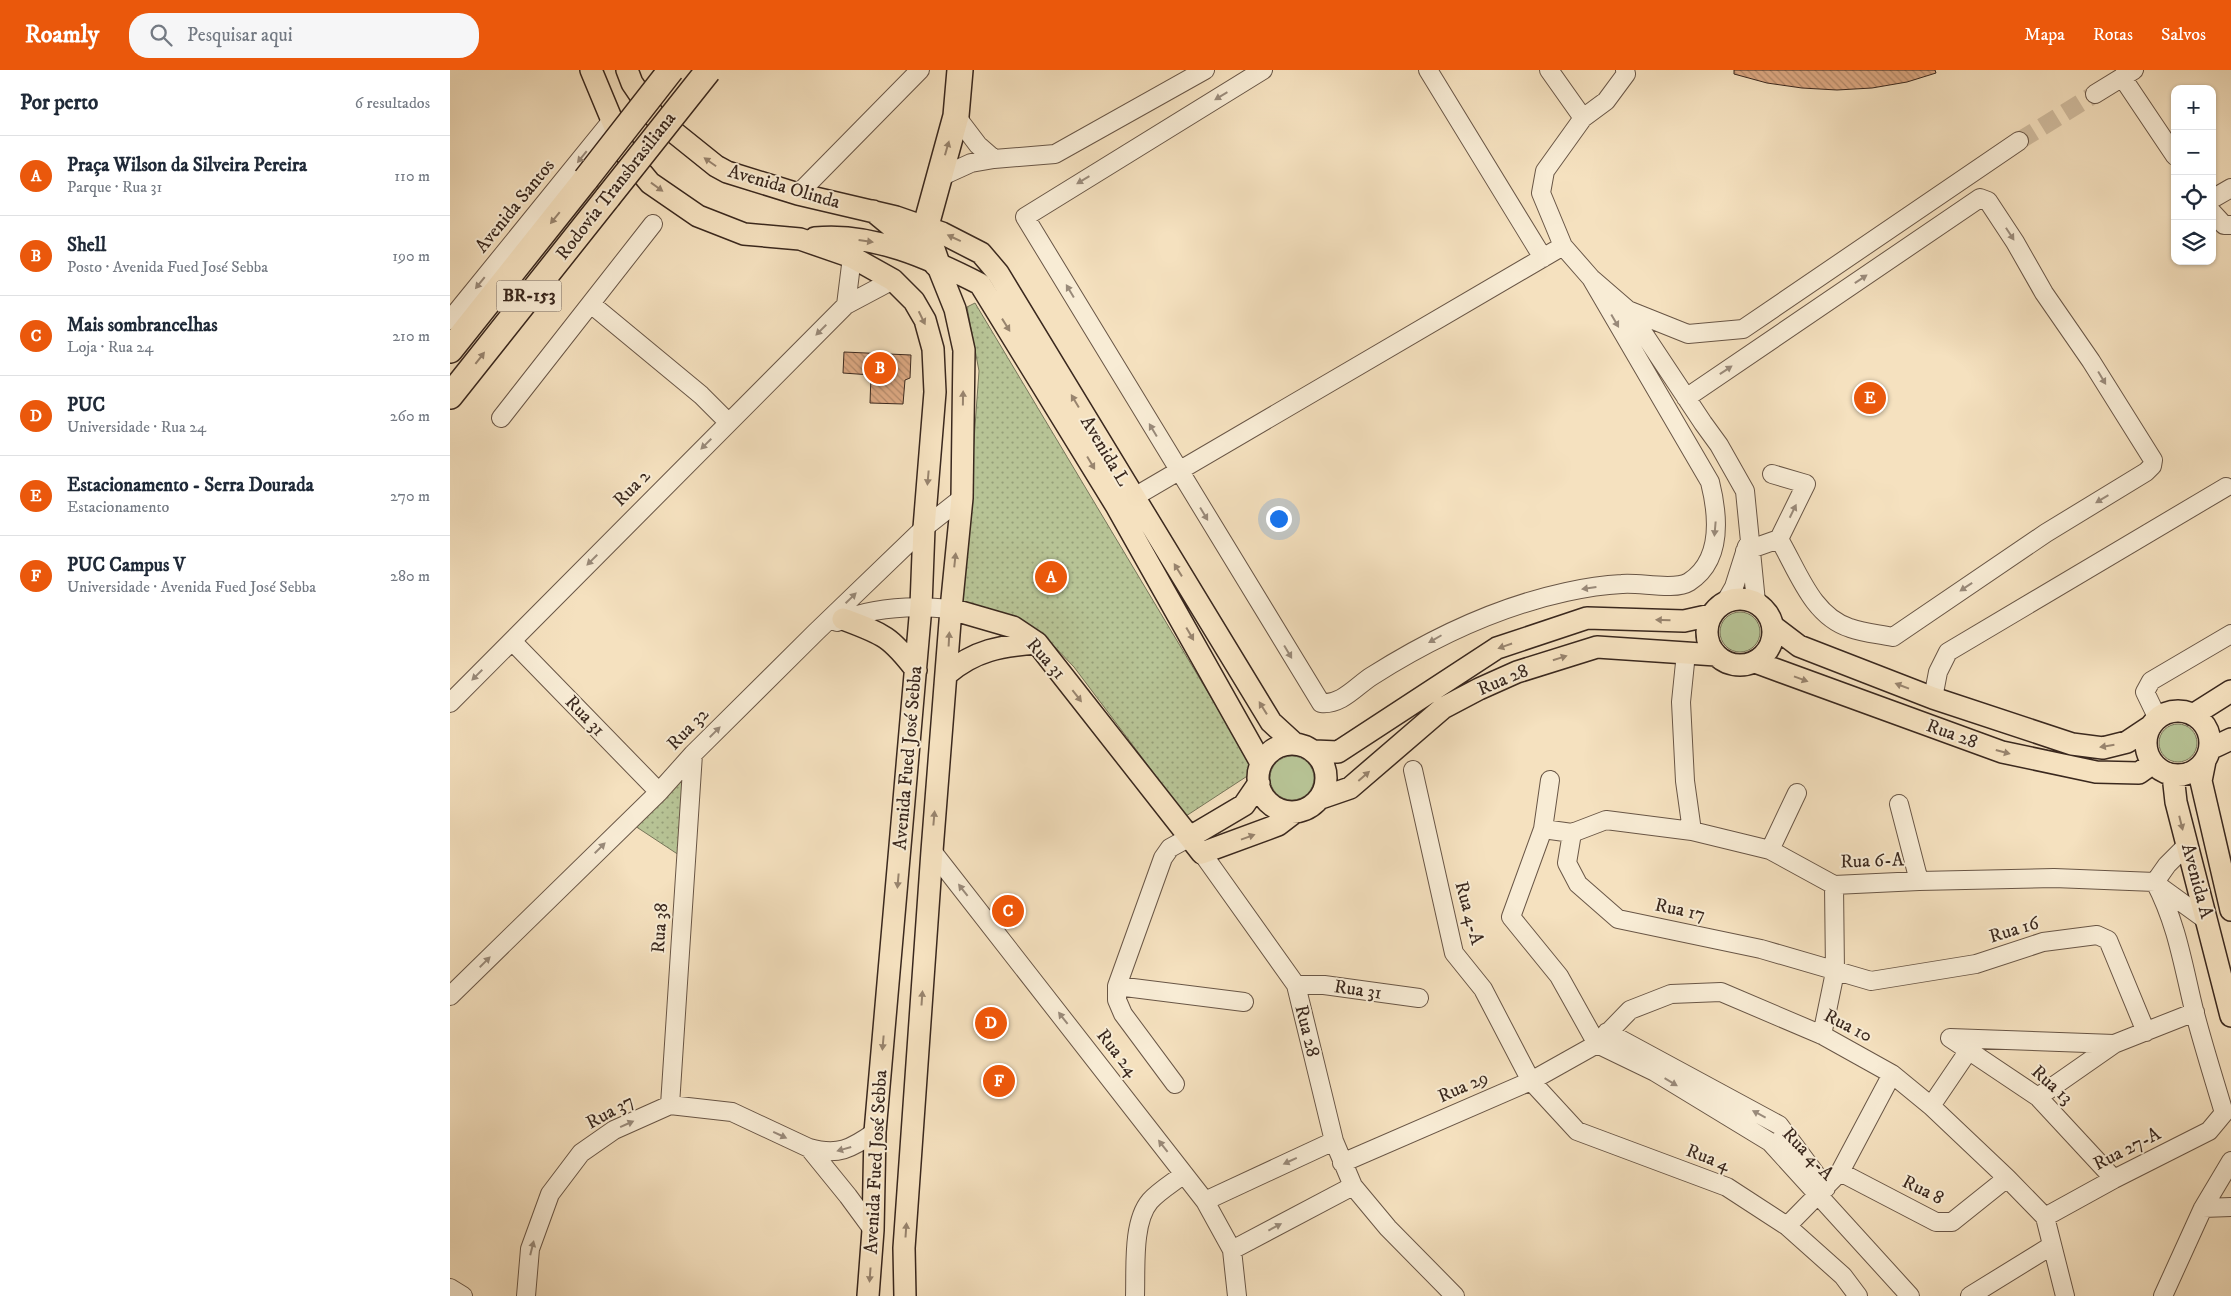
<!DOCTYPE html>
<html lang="pt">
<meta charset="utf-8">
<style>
:root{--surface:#fff;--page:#f6f6f7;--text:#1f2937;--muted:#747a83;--line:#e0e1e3;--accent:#ea580c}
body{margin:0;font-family:"IM FELL DW Pica",serif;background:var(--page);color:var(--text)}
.controls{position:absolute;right:15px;top:15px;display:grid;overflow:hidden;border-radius:10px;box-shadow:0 1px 4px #0004}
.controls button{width:45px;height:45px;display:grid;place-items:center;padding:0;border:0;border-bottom:1px solid var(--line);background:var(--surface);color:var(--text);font:25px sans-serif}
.you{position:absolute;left:828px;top:448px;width:18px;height:18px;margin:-12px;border:4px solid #fff;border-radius:50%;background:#1a73e8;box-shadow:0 0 0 8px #1a73e833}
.badge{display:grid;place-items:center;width:32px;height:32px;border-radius:50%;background:var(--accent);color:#fff;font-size:16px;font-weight:700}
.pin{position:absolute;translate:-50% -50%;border:2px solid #fff;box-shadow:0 1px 5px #0006}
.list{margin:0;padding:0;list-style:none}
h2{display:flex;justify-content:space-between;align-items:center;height:65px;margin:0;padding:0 20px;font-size:21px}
h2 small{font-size:16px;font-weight:400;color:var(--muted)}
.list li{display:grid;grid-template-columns:32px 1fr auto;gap:15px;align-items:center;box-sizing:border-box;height:80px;padding:0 20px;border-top:1px solid var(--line)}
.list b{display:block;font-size:19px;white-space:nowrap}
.list p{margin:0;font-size:16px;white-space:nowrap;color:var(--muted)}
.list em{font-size:16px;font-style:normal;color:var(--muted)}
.icon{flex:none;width:28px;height:28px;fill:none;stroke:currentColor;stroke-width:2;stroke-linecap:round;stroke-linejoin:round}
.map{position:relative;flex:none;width:1781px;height:1226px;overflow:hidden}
header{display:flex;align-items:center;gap:30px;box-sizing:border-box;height:70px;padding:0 25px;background:var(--accent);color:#fff}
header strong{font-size:24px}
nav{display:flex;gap:28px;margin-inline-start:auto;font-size:18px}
.search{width:350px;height:45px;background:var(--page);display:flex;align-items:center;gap:12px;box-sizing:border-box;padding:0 18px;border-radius:20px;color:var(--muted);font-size:19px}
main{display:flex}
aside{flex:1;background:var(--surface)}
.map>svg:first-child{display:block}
.grass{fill:#b7c395;stroke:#78765a}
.park{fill:url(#park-dots);stroke:#78765a}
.building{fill:url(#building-back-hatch);stroke:#3a281e}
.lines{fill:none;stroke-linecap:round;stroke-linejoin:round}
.minor-tunnel{stroke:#d0bc9f;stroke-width:18;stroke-dasharray:18 9;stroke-linecap:butt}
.minor-casing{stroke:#695646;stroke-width:20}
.major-casing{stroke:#3a281e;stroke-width:24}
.highway-casing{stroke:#3a281e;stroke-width:28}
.minor{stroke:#f8ecd5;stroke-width:18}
.major{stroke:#f5e1bf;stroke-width:21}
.highway{stroke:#f5e1bf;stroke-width:25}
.highway-bridge-casing{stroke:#3a281e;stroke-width:28;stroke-linecap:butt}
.highway-bridge{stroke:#f5e1bf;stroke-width:25}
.oneway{fill:#998a7a}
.oneway2{fill:#98846e}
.labels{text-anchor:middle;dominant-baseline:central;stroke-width:4;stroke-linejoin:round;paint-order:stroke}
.shield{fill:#f8ecd5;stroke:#736355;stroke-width:1}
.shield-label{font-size:18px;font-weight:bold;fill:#3a281e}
.street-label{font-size:19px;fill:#3a281e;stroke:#f8ecd5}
</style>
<header>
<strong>Roamly</strong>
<div class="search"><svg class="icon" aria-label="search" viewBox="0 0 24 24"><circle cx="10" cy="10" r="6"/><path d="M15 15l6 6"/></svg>Pesquisar aqui</div>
<nav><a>Mapa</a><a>Rotas</a><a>Salvos</a></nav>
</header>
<main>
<aside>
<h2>Por perto<small>6 resultados</small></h2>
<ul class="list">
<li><span class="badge">A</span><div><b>Praça Wilson da Silveira Pereira</b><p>Parque · Rua 31</p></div><em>110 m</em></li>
<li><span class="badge">B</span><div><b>Shell</b><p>Posto · Avenida Fued José Sebba</p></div><em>190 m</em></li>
<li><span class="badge">C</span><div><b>Mais sombrancelhas</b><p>Loja · Rua 24</p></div><em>210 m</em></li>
<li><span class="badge">D</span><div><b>PUC</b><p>Universidade · Rua 24</p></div><em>260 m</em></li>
<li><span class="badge">E</span><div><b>Estacionamento - Serra Dourada</b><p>Estacionamento</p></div><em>270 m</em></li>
<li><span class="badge">F</span><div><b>PUC Campus V</b><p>Universidade · Avenida Fued José Sebba</p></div><em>280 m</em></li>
</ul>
</aside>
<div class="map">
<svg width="1781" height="1226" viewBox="0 0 1781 1226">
<defs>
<pattern id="park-dots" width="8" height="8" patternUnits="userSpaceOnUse" patternTransform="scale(1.25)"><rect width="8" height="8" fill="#b7c395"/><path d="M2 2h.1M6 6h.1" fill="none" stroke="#969e79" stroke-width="1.8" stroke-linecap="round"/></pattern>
<pattern id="building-back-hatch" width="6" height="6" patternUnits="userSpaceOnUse" patternTransform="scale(1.25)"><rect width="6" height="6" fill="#dda983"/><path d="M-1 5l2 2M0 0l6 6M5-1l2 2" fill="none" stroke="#b48a6b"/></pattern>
</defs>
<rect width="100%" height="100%" fill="#f5e1bf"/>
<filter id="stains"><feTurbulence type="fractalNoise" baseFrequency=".004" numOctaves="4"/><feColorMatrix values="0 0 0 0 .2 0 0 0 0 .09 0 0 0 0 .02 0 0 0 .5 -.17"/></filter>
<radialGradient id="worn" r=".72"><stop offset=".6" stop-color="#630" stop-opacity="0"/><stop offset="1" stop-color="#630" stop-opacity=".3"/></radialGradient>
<path class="grass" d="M1270 562a20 20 0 1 1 40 0a20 20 0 1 1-40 0Z
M1709 673a19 19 0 1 1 38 0a19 19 0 1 1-38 0Z
M820 708a22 22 0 1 1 44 0a22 22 0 1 1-44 0Z"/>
<path class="park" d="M525,233L805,701L736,746L624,597L602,574L566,550L510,533L516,482L529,301L517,237Z
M233,709L229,785L185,756Z"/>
<path class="building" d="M1284,0H1485L1486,3L1457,12L1422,18L1387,20L1352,18L1317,13L1284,4Z
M394,282L461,285L460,308L455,310L453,334L420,333L421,305L393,303Z"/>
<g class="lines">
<path class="minor-tunnel" d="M1569,71L1645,24"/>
<g class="minor-casing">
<path id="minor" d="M813,0L575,147L871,633C892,635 906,616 922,606C982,568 1047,537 1116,522C1134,518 1153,515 1172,514C1189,512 1225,521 1239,512C1273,490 1268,444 1260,412L1141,208
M978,0L1093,188
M1099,0L1133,48
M1175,0L1176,4L1156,31L1133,48L1095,101L1091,123L1113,176L1141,208L1178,240L1238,264L1293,259L1569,71
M1672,7L1725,86
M1645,24L1684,0
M506,46L528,75L544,89
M488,108L521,93L544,89L605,84L755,0
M348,124L470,0
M1762,129L1781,118
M1762,142L1774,155H1781
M141,234L251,325L278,352
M396,235L443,210
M1178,240L1253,353L1269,375L1295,421L1306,532
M0,250L163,49
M1236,328L1530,128L1538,131L1565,172L1594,223L1641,291L1703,390L1702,396L1696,402L1596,463L1443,567C1429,564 1414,563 1400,558C1362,546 1348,501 1329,469
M51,348L203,154
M674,433L1113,176
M1295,481L1329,469L1356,414L1322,404
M1276,531L1284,517L1297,476
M387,552C422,537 463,535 501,539
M62,571L209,722
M1236,583L1231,632L1235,711L1242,761
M1483,628L1488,602L1498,582L1776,417
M0,633L396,235L402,187
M1708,649L1695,622L1701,611L1781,564
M963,700L1004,883L1033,919L1081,1011L1127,1061L1277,1117L1337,1156L1393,1206L1408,1226
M1100,710L1093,759L1061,847L1109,906L1147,974
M1449,734L1469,811
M1093,759L1122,763L1156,750L1242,761L1320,780L1384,815L1469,811L1604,808L1705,812
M1122,763L1117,793L1128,814L1168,849L1311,879L1421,911L1526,894L1593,872L1647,865L1658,870L1696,962
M1320,780L1347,723
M482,781L755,1131L782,1180L787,1226
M752,783L846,915L884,1071L903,1116L938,1158L1005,1226
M1705,812L1717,795L1737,775
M1709,816L1756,850
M846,915H874L969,928
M667,916L794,932
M0,926L209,722L243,684L366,562L474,458L512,428
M1157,962L1329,1055L1376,1118
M1372,965L1385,902L1384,815
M1500,968L1588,1027L1664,1109
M1500,968L1664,974
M1147,974L1205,1002L1320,1072L1460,1226
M725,1014L673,944L667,930V916L713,788L720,778L740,767
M1588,1027L1664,974L1745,942
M220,1035L243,684
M1481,1036L1519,980
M359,1078C388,1086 401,1079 425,1062
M892,1093L1081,1011L1147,974L1180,940L1221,924L1271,922L1372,965L1442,1004L1481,1036L1557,1108L1595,1147
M1390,1102L1486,1152H1502L1557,1108
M755,1131L884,1071
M1753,1138L1781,1137
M1595,1147L1664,1109L1759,1061L1774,1043C1764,1009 1753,975 1744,940C1733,895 1727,854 1705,812
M1595,1147L1615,1226
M1337,1156L1390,1102L1442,1004
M782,1180L903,1116
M0,1218L13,1226
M76,1226L80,1179L100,1124L131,1083L164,1060L220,1035L282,1042L359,1078L398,1126L423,1160
M685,1226C686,1199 682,1152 700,1131C709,1121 724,1112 734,1104
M1520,1226L1601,1176
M1713,1226L1753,1138L1781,1091"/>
</g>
<g class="major-casing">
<path id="major" d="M141,0L176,84L200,113L248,146L294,164L350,169L402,187L443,210L464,231L475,250L483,279L485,322L474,458L471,536L425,1062L423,1160L418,1226
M177,0L182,13L205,47L266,96L277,102L348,124L446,147L492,163L531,183L548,203L821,652L845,674
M423,141L487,194L505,239L514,280L512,428L501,539L482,781L454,1178L455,1226
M365,168C422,162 481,189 530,214L667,437L811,693
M1257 562a33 33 0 1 1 66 0a33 33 0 1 1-66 0Z
M501,539L563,557L587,573L752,783L828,755L845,742
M393,549C433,564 440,566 466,600
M1324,557L1349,576L1483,628L1622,674L1653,678L1677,672L1701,656
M1305,592L1552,682L1646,702L1689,703L1703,693
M497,604C525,580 551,576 587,573
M1696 673a32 32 0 1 1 64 0a32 32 0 1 1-64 0Z
M1743,645L1781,621
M808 708a34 34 0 1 1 68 0a34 34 0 1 1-68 0Z
M1760,679L1781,669
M864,681L888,682L1047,578L1137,548L1234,551L1261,545
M1755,691L1751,711L1781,840
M1723,705L1726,732L1781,946
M871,728L900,718L993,638L1029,619L1067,602L1147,577L1266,585
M740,767L794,735L809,713"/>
</g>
<g class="highway-casing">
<path id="highway" d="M487,194L475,159L506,46L510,0
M0,280L136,109
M0,326L158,127"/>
</g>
<use href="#minor" class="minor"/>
<use href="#major" class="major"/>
<use href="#highway" class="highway"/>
<g class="highway-bridge-casing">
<path id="highway-bridge" d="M136,109L221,0
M158,127L258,1"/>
</g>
<use href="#highway-bridge" class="highway-bridge"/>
</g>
<defs><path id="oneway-solid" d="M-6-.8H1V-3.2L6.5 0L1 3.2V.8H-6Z" transform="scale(1.25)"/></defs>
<g class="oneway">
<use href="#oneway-solid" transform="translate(771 26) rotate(149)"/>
<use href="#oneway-solid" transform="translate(132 87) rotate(129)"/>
<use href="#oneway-solid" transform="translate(633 110) rotate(149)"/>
<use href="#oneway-solid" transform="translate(1560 164) rotate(57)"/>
<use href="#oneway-solid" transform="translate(1411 209) rotate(-34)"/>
<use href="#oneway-solid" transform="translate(30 213) rotate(129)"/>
<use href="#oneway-solid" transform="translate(620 221) rotate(-121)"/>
<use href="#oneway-solid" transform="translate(1165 251) rotate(60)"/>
<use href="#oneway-solid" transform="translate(371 260) rotate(135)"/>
<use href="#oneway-solid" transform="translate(1276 300) rotate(-34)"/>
<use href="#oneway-solid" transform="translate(1652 308) rotate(59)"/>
<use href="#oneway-solid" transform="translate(703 360) rotate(-121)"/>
<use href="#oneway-solid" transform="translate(256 374) rotate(135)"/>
<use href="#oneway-solid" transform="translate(1652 429) rotate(149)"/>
<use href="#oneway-solid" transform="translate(1343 441) rotate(-64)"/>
<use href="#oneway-solid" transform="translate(754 444) rotate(59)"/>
<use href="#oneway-solid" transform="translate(1265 459) rotate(95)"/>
<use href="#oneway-solid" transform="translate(142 490) rotate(135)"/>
<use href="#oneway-solid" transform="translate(1516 517) rotate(146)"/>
<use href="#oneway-solid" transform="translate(1139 518) rotate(172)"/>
<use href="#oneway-solid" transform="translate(401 528) rotate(-44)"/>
<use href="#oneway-solid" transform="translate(985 569) rotate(150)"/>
<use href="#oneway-solid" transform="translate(838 582) rotate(59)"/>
<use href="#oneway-solid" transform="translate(27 605) rotate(135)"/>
<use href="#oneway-solid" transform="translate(265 662) rotate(-45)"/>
<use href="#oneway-solid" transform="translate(150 778) rotate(-45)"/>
<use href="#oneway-solid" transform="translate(513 820) rotate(-128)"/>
<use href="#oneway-solid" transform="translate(35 892) rotate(-45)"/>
<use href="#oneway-solid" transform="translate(613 948) rotate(-128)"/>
<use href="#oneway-solid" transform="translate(1221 1012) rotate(31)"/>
<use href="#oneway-solid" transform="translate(1309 1044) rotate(-152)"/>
<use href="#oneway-solid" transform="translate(177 1054) rotate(-24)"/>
<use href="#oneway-solid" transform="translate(330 1065) rotate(25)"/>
<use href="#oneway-solid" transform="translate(713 1076) rotate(-128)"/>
<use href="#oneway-solid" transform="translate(394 1079) rotate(164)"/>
<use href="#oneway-solid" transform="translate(840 1091) rotate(155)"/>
<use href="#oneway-solid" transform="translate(825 1157) rotate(-28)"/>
<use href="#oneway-solid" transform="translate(82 1178) rotate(-76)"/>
</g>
<g class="oneway2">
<use href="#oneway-solid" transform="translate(497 78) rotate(-74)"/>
<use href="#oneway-solid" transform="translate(260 92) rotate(-145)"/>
<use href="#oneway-solid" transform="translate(207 117) rotate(36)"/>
<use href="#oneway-solid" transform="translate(105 148) rotate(129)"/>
<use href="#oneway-solid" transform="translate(504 168) rotate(-155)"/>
<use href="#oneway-solid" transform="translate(416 171) rotate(8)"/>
<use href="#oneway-solid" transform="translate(472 248) rotate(64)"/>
<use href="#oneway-solid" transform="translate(556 255) rotate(58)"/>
<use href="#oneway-solid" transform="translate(30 288) rotate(-52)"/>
<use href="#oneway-solid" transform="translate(513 328) rotate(-89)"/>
<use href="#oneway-solid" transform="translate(625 331) rotate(-121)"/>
<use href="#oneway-solid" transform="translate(641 393) rotate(59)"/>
<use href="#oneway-solid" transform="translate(478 408) rotate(95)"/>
<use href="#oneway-solid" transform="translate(505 490) rotate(-84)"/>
<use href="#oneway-solid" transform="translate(728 500) rotate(-122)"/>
<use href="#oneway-solid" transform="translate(1213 550) rotate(-178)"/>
<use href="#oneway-solid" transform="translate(740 564) rotate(60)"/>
<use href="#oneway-solid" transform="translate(499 569) rotate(-87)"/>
<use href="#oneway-solid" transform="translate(1055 576) rotate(161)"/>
<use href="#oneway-solid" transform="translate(1110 588) rotate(-18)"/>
<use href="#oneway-solid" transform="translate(1351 609) rotate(20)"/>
<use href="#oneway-solid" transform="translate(1452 616) rotate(-159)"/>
<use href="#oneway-solid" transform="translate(627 626) rotate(52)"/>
<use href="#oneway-solid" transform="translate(813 638) rotate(-122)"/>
<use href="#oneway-solid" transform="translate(1657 676) rotate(171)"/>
<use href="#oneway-solid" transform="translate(1553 682) rotate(15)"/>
<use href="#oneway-solid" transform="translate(914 706) rotate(-41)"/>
<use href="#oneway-solid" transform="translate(484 748) rotate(-85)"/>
<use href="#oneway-solid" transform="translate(1731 753) rotate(76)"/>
<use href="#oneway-solid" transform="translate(798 767) rotate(-20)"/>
<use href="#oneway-solid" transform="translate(448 811) rotate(95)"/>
<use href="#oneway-solid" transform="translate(472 928) rotate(-86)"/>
<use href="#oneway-solid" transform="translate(433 973) rotate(95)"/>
<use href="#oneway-solid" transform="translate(456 1160) rotate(-86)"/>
<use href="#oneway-solid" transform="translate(420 1205) rotate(94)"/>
</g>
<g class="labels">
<rect class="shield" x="46.5" y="210.5" width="65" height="31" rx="4"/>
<g class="shield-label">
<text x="79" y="226">BR-153</text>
</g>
<g class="street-label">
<text transform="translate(166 116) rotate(-52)">Rodovia Transbrasiliana</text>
<text transform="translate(334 117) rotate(16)">Avenida Olinda</text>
<text transform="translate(65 136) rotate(-51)">Avenida Santos</text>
<text transform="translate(655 381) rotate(59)">Avenida L</text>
<text transform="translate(182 418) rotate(-45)">Rua 2</text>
<text transform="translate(596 589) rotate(48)">Rua 31</text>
<text transform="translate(1053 610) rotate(-23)">Rua 28</text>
<text transform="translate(135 646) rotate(46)">Rua 31</text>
<text transform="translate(238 659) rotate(-46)">Rua 32</text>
<text transform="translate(1502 664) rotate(20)">Rua 28</text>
<text transform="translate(458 688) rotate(-85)">Avenida Fued José Sebba</text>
<text transform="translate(1422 791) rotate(-2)">Rua 6-A</text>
<text transform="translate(1747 811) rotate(75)">Avenida A</text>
<text transform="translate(1230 840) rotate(12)">Rua 17</text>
<text transform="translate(1019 843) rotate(75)">Rua 4-A</text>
<text transform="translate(210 858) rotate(-86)">Rua 38</text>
<text transform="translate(1564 860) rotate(-17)">Rua 16</text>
<text transform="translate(908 920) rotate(8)">Rua 31</text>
<text transform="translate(1398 956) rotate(27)">Rua 10</text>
<text transform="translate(857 961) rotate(76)">Rua 28</text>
<text transform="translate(667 983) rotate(52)">Rua 24</text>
<text transform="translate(1602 1015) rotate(42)">Rua 13</text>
<text transform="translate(1013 1017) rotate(-24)">Rua 29</text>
<text transform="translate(160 1042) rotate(-29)">Rua 37</text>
<text transform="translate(1677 1079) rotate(-27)">Rua 27-A</text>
<text transform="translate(1358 1084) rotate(46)">Rua 4-A</text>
<text transform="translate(1258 1088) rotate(21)">Rua 4</text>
<text transform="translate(426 1092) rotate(-87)">Avenida Fued José Sebba</text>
<text transform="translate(1473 1120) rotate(26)">Rua 8</text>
</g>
</g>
<rect width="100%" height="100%" filter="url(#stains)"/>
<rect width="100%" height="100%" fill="url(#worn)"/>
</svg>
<div class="controls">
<button>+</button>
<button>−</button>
<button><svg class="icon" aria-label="locate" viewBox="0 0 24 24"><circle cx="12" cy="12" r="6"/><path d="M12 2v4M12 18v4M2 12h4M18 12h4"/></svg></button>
<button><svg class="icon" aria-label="layers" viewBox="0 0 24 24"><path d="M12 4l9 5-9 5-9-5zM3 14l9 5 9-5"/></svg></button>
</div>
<div class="you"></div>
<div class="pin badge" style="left:601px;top:507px">A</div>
<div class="pin badge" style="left:430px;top:298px">B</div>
<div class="pin badge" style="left:558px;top:841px">C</div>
<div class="pin badge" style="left:541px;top:953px">D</div>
<div class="pin badge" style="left:1420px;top:328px">E</div>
<div class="pin badge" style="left:549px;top:1011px">F</div>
</div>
</main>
